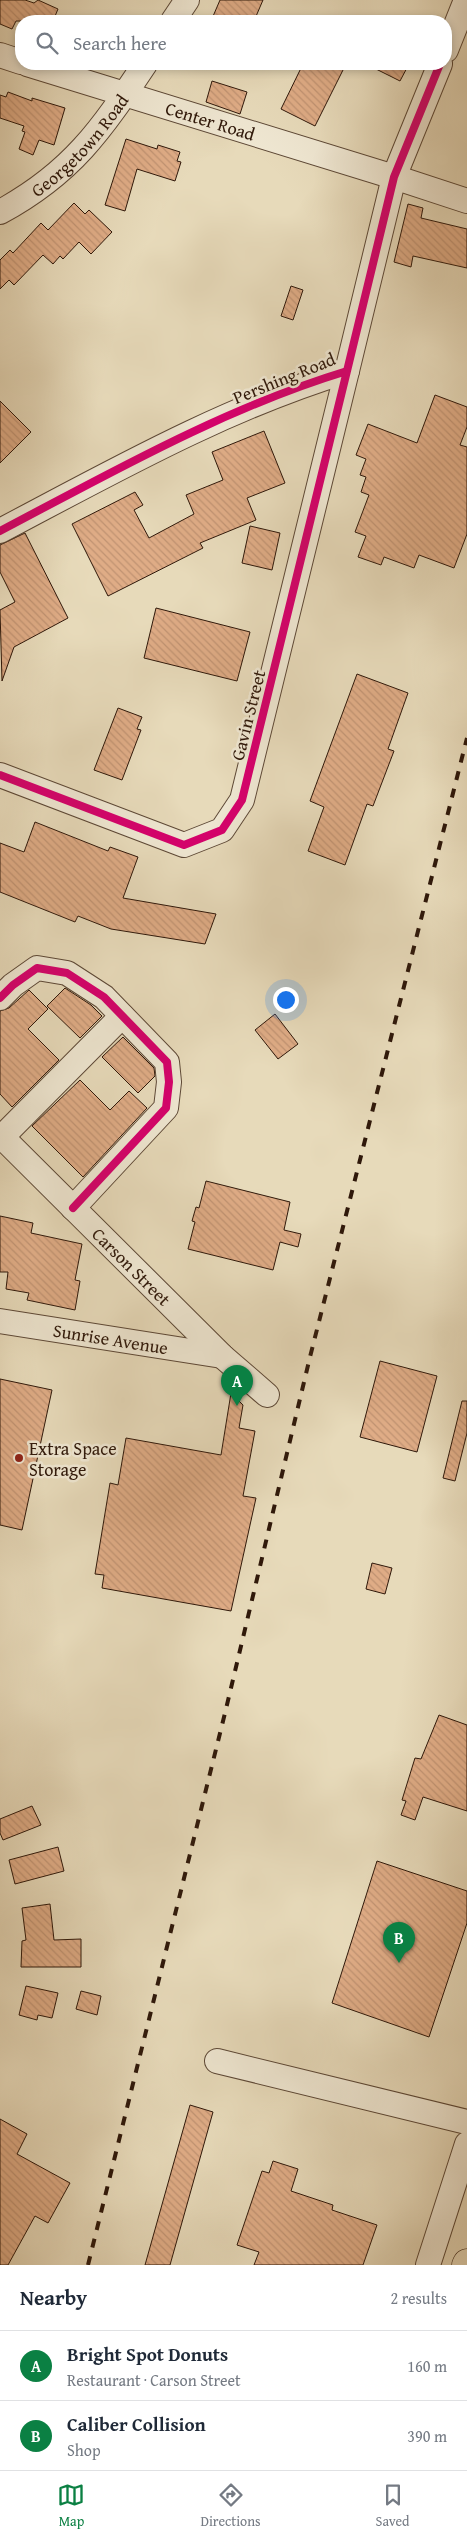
<!DOCTYPE html>
<meta charset="utf-8">
<style>
:root{--surface:#fff;--page:#f2f2f3;--text:#1f2937;--muted:#747a83;--line:#e0e1e3;--accent:#0b8043}
body{margin:0;font-family:"Gentium Book Plus",serif;background:var(--page);color:var(--text)}
.you{position:absolute;left:285px;top:999px;width:18px;height:18px;margin:-12px;border:4px solid #fff;border-radius:50%;background:#1a73e8;box-shadow:0 0 0 8px #1a73e833}
.badge{display:grid;place-items:center;width:32px;height:32px;border-radius:50%;background:var(--accent);color:#fff;font-size:16px;font-weight:700}
.pin{position:absolute;translate:-50% -41px;filter:drop-shadow(0 1px 2px #0008)}
.pin::after{content:'';position:absolute;top:26px;width:18px;height:15px;background:inherit;clip-path:polygon(0 0,100% 0,50% 100%)}
.list{margin:0;padding:0;list-style:none}
h2{display:flex;justify-content:space-between;align-items:center;height:65px;margin:0;padding:0 20px;font-size:21px}
h2 small{font-size:16px;font-weight:400;color:var(--muted)}
.list li{display:grid;grid-template-columns:32px 1fr auto;gap:15px;align-items:center;box-sizing:border-box;height:70px;padding:0 20px;border-top:1px solid var(--line)}
.list b{display:block;font-size:19px;white-space:nowrap}
.list p{margin:0;font-size:16px;white-space:nowrap;color:var(--muted)}
.list em{font-size:16px;font-style:normal;color:var(--muted)}
.icon{flex:none;width:28px;height:28px;fill:none;stroke:currentColor;stroke-width:2;stroke-linecap:round;stroke-linejoin:round}
.map{position:relative;flex:none;width:467px;height:2265px;overflow:hidden}
.search{position:absolute;background:var(--surface);box-shadow:0 2px 8px #0003;left:15px;right:15px;top:15px;height:55px;display:flex;align-items:center;gap:12px;box-sizing:border-box;padding:0 18px;border-radius:20px;color:var(--muted);font-size:19px}
.sheet{height:205px;background:var(--surface)}
nav{display:flex;justify-content:space-around;align-items:center;box-sizing:border-box;height:70px;border-top:1px solid var(--line);background:var(--surface);font-size:14px;color:var(--muted)}
nav a{display:grid;justify-items:center;gap:2px}
nav .on{color:var(--accent)}
.map>svg:first-child{display:block}
.building{fill:url(#building-back-hatch);stroke:#2f180a}
.lines{fill:none;stroke-linecap:round;stroke-linejoin:round}
.minor-casing{stroke:#5d4836;stroke-width:26}
.major-casing{stroke:#2f180a;stroke-width:29}
.minor{stroke:#efe7d2;stroke-width:24}
.major{stroke:#e7daba;stroke-width:28}
.rail{stroke:#2f180a;stroke-width:4;stroke-dasharray:9 9;stroke-linecap:butt}
.cycleway-casing{stroke:#efe7d2;stroke-width:11}
.cycleway{stroke:#d6006c;stroke-width:8}
.poi-dot{fill:#8f2418;stroke:#efe7d2;stroke-width:2}
.labels{text-anchor:middle;dominant-baseline:central;stroke-width:5;stroke-linejoin:round;paint-order:stroke}
.street-label{font-size:18px;fill:#2f180a;stroke:#efe7d2}
.poi-label{font-size:18px;fill:#2f180a;stroke:#efe7d2;text-anchor:start}
</style>
<div class="map">
<svg width="467" height="2265" viewBox="0 0 467 2265">
<defs>
<pattern id="building-back-hatch" width="6" height="6" patternUnits="userSpaceOnUse" patternTransform="scale(1.25)"><rect width="6" height="6" fill="#dfac86"/><path d="M-1 5l2 2M0 0l6 6M5-1l2 2" fill="none" stroke="#c09372"/></pattern>
</defs>
<rect width="100%" height="100%" fill="#e7daba"/>
<filter id="stains"><feTurbulence type="fractalNoise" baseFrequency=".004" numOctaves="4"/><feColorMatrix values="0 0 0 0 .2 0 0 0 0 .09 0 0 0 0 .02 0 0 0 .5 -.17"/></filter>
<radialGradient id="worn" r=".72"><stop offset=".6" stop-color="#630" stop-opacity="0"/><stop offset="1" stop-color="#630" stop-opacity=".3"/></radialGradient>
<path class="building" d="M0,0H25L34,3L38,0L58,9L53,21H16L12,29L0,24Z
M220,0H263L254,21H211Z
M303,64H346L315,126L281,109Z
M366,64H409L400,81Z
M212,81L247,92L240,114L206,102Z
M8,92L32,101V98L65,108L54,145L39,140L33,155L19,149L25,132L22,131L24,126L0,118V95L6,97Z
M126,139L157,149L158,145L180,152L177,161L181,162L175,181L137,169L125,211L105,205Z
M74,203L85,214L89,210L112,232L91,254L79,242L63,259L60,256L53,264L43,255L14,285L9,280L0,289V260L10,250L13,253L41,223L48,230Z
M408,204L423,208L421,218L467,229V268L413,256L411,267L394,262Z
M291,286L303,290L293,320L281,316Z
M435,395L467,407V427L460,445L467,447V534L454,568L419,555L414,568L384,557L381,565L358,557L366,536L355,532L369,495L361,492L366,477L360,475L366,459L356,455L368,424L417,443Z
M0,401L31,432L0,463Z
M264,431L285,483L247,498L256,520L200,543L203,548L108,596L72,524L135,492L143,505L134,510L149,538L194,514L186,495L223,480L212,452Z
M250,526L280,533L272,570L242,563Z
M25,533L68,618L14,647L2,681L0,610L15,602L0,572V545Z
M156,608L250,632L237,681L144,658Z
M357,674L408,693L388,749L394,751L373,806L367,804L345,865L308,851L324,807L310,801Z
M118,708L142,717L137,729L141,730L122,780L94,770Z
M35,822L108,851L110,847L138,857L123,898L216,914L205,944L111,929L78,916L75,922L0,892V843L24,852Z
M65,988L91,1005L102,1016L80,1038L47,1006Z
M29,990L48,1009L28,1029L59,1060L12,1107L0,1094V1011L9,1008Z
M275,1014L298,1044L278,1059L255,1030Z
M123,1037L154,1068L155,1076L138,1093L102,1057Z
M80,1080L110,1110L129,1091L147,1108L83,1177L32,1126Z
M206,1181L290,1202L284,1230L301,1234L298,1247L280,1242L273,1270L188,1249L195,1222L192,1221L196,1207L199,1208Z
M0,1216L33,1223L31,1233L82,1244L75,1280L80,1281L75,1310L27,1300L29,1293L6,1289L8,1272H0Z
M380,1361L437,1376L417,1452L360,1437Z
M0,1379L52,1390L22,1530L0,1525Z
M231,1393L243,1405L239,1428L255,1431L243,1496L256,1498L231,1611L102,1588L104,1575L95,1574L110,1483L118,1485L126,1438L221,1455Z
M462,1401H467V1433L455,1481L443,1478Z
M372,1563L392,1568L385,1594L366,1589Z
M439,1715L467,1725V1811L423,1797L415,1820L401,1815L406,1801L402,1800L415,1758L421,1759Z
M32,1806L41,1825L3,1840L0,1833V1819Z
M58,1847L64,1871L15,1884L9,1860Z
M377,1861L467,1891V1923L429,2037L332,2003Z
M50,1904L54,1940L81,1939V1967H21L22,1941L26,1940L22,1908Z
M26,1986L58,1993L52,2018L38,2015L37,2020L19,2015Z
M81,1991L101,1996L97,2015L76,2009Z
M190,2105L213,2112L170,2265H145Z
M0,2119L27,2134L17,2154L70,2183L48,2223L35,2216L8,2265H0Z
M273,2161L298,2169L291,2191L333,2205L332,2210L377,2225L363,2265H254L259,2252L237,2245L262,2171L269,2173Z"/>
<g class="lines">
<g class="minor-casing">
<g id="minor">
<path d="M173,21L187,0"/>
<path d="M446,50L466,0"/>
<path d="M0,55L21,62"/>
<path id="s1" d="M27,64L394,177L467,201"/>
<path id="s2" d="M0,212C72,173 101,130 145,64"/>
<path d="M0,531C112,472 225,408 347,371L394,177L440,64"/>
<path d="M0,775L184,845L222,830L242,800L347,371"/>
<path d="M0,998L13,985L37,968L67,973L104,997L167,1062L169,1082L166,1108L73,1208"/>
<path id="s3" d="M0,1135L222,1356L267,1395"/>
<path d="M2,1137L122,1016"/>
<path id="s4" d="M0,1321L222,1356"/>
<path d="M217,2061L467,2122"/>
<path d="M428,2265L467,2144"/>
</g>
</g>
<g class="major-casing">
<path id="major" d="M466,2265L467,2263"/>
</g>
<use href="#minor" class="minor"/>
<use href="#major" class="major"/>
<path class="rail" d="M88,2265L225,1713L310,1357L467,738"/>
<g class="cycleway-casing">
<path id="cycleway" d="M0,531C112,472 225,408 347,371L394,177L440,64
M0,775L184,845L222,830L242,800L347,371
M0,998L13,985L37,968L67,973L104,997L167,1062L169,1082L166,1108L73,1208"/>
</g>
<use href="#cycleway" class="cycleway"/>
</g>
<circle class="poi-dot" cx="19" cy="1458" r="5"/>
<g class="labels">
<g class="street-label">
<text stroke="none"><textPath href="#s1" startOffset="192">Center Road</textPath></text>
<text stroke="none"><textPath href="#s2" startOffset="105">Georgetown Road</textPath></text>
<text transform="translate(284 378) rotate(-22)">Pershing Road</text>
<text transform="translate(248 715) rotate(-76)">Gavin Street</text>
<text stroke="none"><textPath href="#s3" startOffset="186">Carson Street</textPath></text>
<text stroke="none"><textPath href="#s4" startOffset="112">Sunrise Avenue</textPath></text>
</g>
<g class="poi-label">
<text x="29" y="1448">Extra Space<tspan x="29" dy="21">Storage</tspan></text>
</g>
</g>
<rect width="100%" height="100%" filter="url(#stains)"/>
<rect width="100%" height="100%" fill="url(#worn)"/>
</svg>
<div class="you"></div>
<div class="pin badge" style="left:237px;top:1406px">A</div>
<div class="pin badge" style="left:399px;top:1963px">B</div>
<div class="search"><svg class="icon" aria-label="search" viewBox="0 0 24 24"><circle cx="10" cy="10" r="6"/><path d="M15 15l6 6"/></svg>Search here</div>
</div>
<section class="sheet">
<h2>Nearby<small>2 results</small></h2>
<ul class="list">
<li><span class="badge">A</span><div><b>Bright Spot Donuts</b><p>Restaurant · Carson Street</p></div><em>160 m</em></li>
<li><span class="badge">B</span><div><b>Caliber Collision</b><p>Shop</p></div><em>390 m</em></li>
</ul>
</section>
<nav>
<a class="on"><svg class="icon" aria-label="map" viewBox="0 0 24 24"><path d="M3 6l6-2 6 2 6-2v14l-6 2-6-2-6 2zM9 4v14M15 6v14"/></svg>Map</a>
<a><svg class="icon" aria-label="directions" viewBox="0 0 24 24"><path d="M12 3l9 9-9 9-9-9zM9 14v-3h6M13 9l2 2-2 2"/></svg>Directions</a>
<a><svg class="icon" aria-label="saved" viewBox="0 0 24 24"><path d="M7 4h10v16l-5-4-5 4z"/></svg>Saved</a>
</nav>
